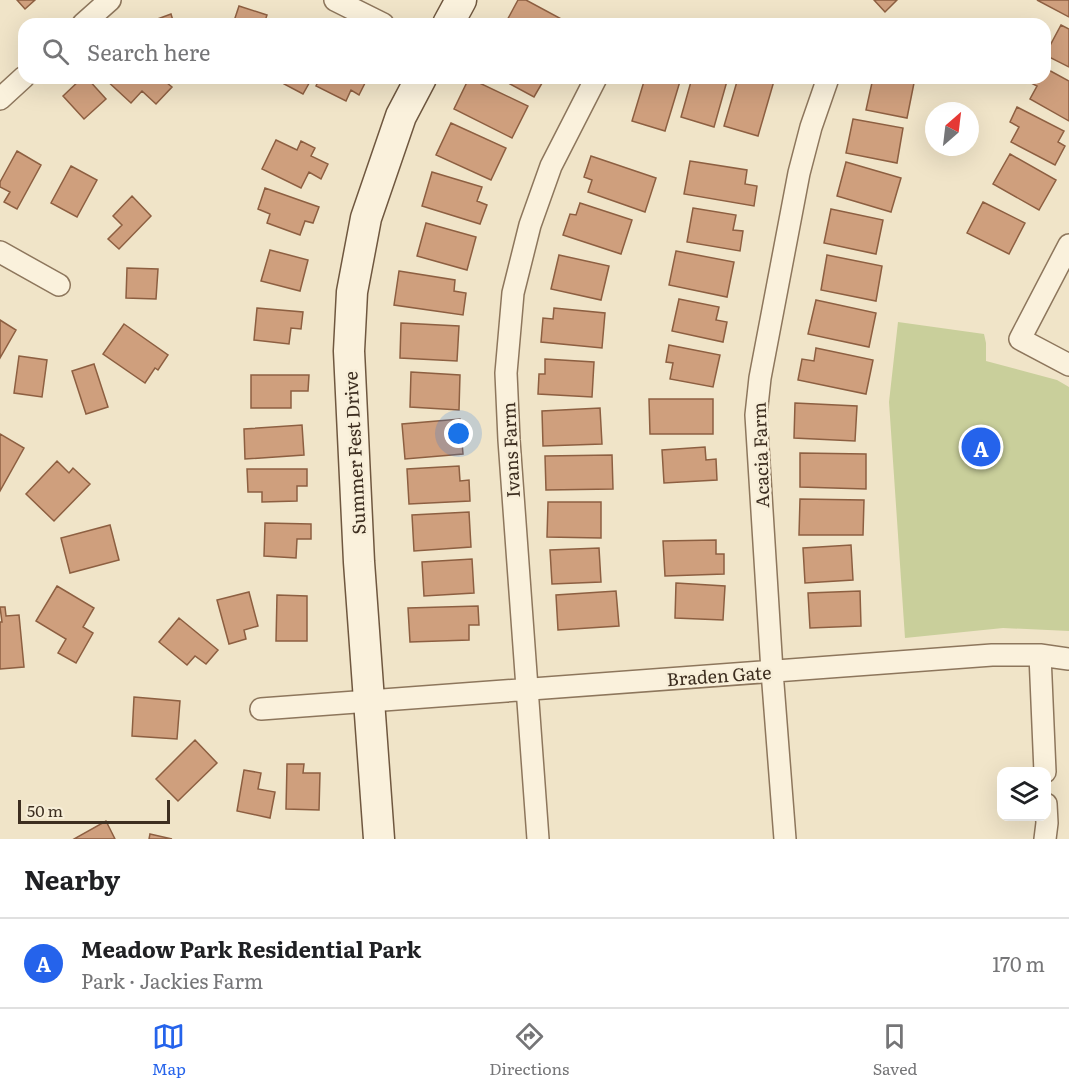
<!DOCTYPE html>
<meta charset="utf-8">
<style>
:root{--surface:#fff;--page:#f2f2f2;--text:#202124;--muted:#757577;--line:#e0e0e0;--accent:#2563eb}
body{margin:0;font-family:Literata,serif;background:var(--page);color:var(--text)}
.controls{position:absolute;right:18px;bottom:18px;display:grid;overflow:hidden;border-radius:12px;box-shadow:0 6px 24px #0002}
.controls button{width:54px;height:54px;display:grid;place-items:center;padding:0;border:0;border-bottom:2px solid var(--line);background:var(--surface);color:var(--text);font:30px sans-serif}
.compass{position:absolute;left:925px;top:102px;width:54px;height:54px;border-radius:50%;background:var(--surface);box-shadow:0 6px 24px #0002;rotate:28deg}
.scale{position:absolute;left:18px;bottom:15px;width:152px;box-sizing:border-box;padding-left:6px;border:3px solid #3d2e20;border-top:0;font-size:16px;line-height:21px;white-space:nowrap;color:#3d2e20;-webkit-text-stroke:4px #f7eed8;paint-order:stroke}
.you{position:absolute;left:459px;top:434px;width:21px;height:21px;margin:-15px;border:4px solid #fff;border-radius:50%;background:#1a73e8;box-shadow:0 0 0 9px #1a73e833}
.badge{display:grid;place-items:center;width:39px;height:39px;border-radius:50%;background:var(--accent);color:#fff;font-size:20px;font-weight:700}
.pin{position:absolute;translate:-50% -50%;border:3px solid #fff;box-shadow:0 2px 6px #0006}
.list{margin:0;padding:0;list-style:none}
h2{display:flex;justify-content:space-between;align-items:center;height:78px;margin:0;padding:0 24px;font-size:26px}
h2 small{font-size:20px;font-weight:400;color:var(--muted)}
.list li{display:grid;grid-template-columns:39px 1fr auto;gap:18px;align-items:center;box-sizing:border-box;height:90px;padding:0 24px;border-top:2px solid var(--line)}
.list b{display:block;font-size:22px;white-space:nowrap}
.list p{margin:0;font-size:20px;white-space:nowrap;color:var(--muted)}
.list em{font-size:20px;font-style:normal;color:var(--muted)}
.icon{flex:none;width:33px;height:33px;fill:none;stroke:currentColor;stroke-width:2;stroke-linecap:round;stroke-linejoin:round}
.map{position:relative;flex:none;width:1069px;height:839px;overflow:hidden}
.search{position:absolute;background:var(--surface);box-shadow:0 6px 24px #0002;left:18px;right:18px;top:18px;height:66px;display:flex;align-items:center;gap:15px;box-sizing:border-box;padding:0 21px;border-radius:18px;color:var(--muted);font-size:22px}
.sheet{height:168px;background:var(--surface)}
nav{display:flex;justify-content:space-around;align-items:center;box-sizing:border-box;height:84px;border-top:2px solid var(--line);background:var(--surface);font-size:16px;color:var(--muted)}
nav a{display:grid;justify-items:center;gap:3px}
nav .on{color:var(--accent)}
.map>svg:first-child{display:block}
.green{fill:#c9cf9b}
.building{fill:#cf9f7d;stroke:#8d5f41;stroke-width:1.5}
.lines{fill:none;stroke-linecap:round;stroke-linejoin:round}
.street-casing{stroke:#8d765c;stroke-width:24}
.secondary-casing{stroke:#6f573f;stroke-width:33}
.street{stroke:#faf1dc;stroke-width:21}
.secondary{stroke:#faf1dc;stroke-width:30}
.labels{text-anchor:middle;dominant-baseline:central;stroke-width:5;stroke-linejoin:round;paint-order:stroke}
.street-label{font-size:18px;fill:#3d2e20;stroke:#f7eed8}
</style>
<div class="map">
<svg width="1069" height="839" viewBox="0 0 1069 839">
<rect width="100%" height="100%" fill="#f0e4c8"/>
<path class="green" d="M898,322L984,334L986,343V361L1057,380L1069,387V631L1003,628L905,638L889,402Z"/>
<path class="building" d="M17,0H35L25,9Z
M518,0H526L567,22L566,24H505Z
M874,0H897L885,12Z
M1037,0H1069V17Z
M239,6L267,15L264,24H233Z
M171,14L174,24H153L152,21Z
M1061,25L1069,29V67L1045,55Z
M1045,68L1069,81V121L1030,99L1037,86L1031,83L1034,78H1045Z
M82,78H87L106,99L84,119L63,96Z
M104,78H161L172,87L156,104L142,91L131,103Z
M287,78H312L303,94L284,84Z
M320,78H365L367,79L359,95L351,90L346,101L316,86Z
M469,78L528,106L512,138L454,109Z
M499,78H545L534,97Z
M645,78H681L665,131L632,121Z
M692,78H717L727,81L714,127L681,117Z
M738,78H766L774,81L758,136L724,126Z
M873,78H886L914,83L907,118L866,110Z
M1017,107L1064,131L1058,142L1065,146L1055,165L1011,142L1019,127L1010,122Z
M853,119L903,128L897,163L846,153Z
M451,123L506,148L491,180L436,155Z
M276,140L297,150L301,141L315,148L311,156L328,164L321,179L309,172L301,188L262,169Z
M17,151L41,165L17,209L4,202L10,192L0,187V182Z
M1010,154L1056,180L1039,210L993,184Z
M591,156L656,178L645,212L588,192L592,180L584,177Z
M690,161L747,170L745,184L757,186L754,206L684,194Z
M846,162L901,178L891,212L837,196Z
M71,166L97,180L77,217L51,203Z
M432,172L482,187L477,201L487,205L480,224L422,206Z
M265,188L319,207L313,223L305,221L300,235L267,223L270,214L258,209Z
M132,196L151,216L119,249L108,239L122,225L113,216Z
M983,202L1025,223L1009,254L967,233Z
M580,203L632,220L621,254L563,235L570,214L576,215Z
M693,208L736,215L733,230L743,231L740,251L687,242Z
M831,209L883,220L876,254L824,243Z
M426,223L476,237L467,270L417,256Z
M270,250L308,260L300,291L261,281Z
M676,251L734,262L727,297L669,285Z
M559,255L609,266L601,300L551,289Z
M827,255L882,266L876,301L821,290Z
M127,268L158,269L156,299L126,298Z
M399,271L455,280L454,291L466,293L463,315L394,305Z
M679,299L719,307L716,320L727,322L723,342L672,331Z
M816,300L876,313L869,347L808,334Z
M257,308L303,312L301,329L291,328L289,344L254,340Z
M554,308L605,313L602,348L541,342L543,318L553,319Z
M0,320L16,330L0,358Z
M401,323L459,326L457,361L400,358Z
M124,324L168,355L158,370L155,368L145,383L103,354Z
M669,345L720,355L713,387L670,379L673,363L666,362Z
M816,348L873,360L866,394L798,380L802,359L814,361Z
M19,356L47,360L42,397L14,393Z
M545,359L594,362L592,397L538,394L539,374H545Z
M94,364L108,407L86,414L72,371Z
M411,372L460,375L459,410L410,407Z
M251,375H309L308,391H291V408H251Z
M649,399H713V434H650Z
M795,403L857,406L855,441L794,438Z
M600,408L602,444L543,446L542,411Z
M460,419L463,454L405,459L402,424Z
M302,425L304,455L245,459L244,429Z
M0,434L24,448L0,491Z
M705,447L706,460L716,459L717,480L664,483L662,450Z
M800,453L866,454V489L800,487Z
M612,455L613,489L546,490L545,456Z
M57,461L69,473L73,468L90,484L54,521L26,494Z
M459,466L460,481L469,480L470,501L409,504L407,469Z
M247,469H307V486H297V501L262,502V492H248Z
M800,499L864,500L863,535H799Z
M548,502H601V538L547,537Z
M469,512L471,547L414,551L412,515Z
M265,523L311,524V539H297L296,558L264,556Z
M110,525L119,560L70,573L61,538Z
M716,540V554H724V574L665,576L663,541Z
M851,545L853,580L805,583L803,548Z
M599,548L601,582L552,584L550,550Z
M472,559L474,593L424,596L422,562Z
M676,583L725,586L723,620L675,618Z
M57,586L94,608L83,627L93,633L76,663L58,653L66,639L36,621Z
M616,591L619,626L558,630L556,595Z
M860,591L861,626L810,628L808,593Z
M249,592L258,626L244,630L246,639L229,644L217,600Z
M277,595L307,596V641H276Z
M478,606L479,625H469V640L410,642L408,608Z
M0,607H5L6,616L19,615L24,667L0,669V622H2Z
M179,618L218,650L206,664L195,656L187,665L159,642Z
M134,697L180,701L177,739L132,736Z
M195,740L217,763L178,801L156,779Z
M287,764H304L303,773H320L319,810L286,809Z
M244,770L261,773L258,789L275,792L270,818L237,811Z
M106,821L115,839H74Z
M150,834L172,839H149Z"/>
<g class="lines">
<g class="street-casing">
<path id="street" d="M335,0L383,24
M83,24L110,0
M0,99L24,77
M1069,245L1020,339L1069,365
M0,252L59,285
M1040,655L1045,772
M261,709L992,655H1040L1069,659
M538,839L509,440L506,373L513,293L530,225L551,166L596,78
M785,839L772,671L756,415L760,378L799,173L811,127L828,78
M1045,839L1047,823L1046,804"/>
</g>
<g class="secondary-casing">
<path id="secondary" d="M448,24L461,0
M379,839L359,562L349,351L352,292L366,218L401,116L421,78"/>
</g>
<use href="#street" class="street"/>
<use href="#secondary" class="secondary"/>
</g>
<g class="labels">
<g class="street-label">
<text transform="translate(510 450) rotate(-93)">Ivans Farm</text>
<text transform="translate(354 453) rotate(-93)">Summer Fest Drive</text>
<text transform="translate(760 455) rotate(-92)">Acacia Farm</text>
<text transform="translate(719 675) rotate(-4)">Braden Gate</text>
</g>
</g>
</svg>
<div class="controls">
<button><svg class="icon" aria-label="layers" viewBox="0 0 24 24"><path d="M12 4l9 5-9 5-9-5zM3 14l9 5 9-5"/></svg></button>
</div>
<svg class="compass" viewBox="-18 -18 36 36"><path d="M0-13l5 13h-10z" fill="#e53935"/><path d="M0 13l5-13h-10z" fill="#757577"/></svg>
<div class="scale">50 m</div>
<div class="you"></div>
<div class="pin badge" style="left:981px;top:447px">A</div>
<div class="search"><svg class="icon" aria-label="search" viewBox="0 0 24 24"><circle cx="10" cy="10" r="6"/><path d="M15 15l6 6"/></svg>Search here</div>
</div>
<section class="sheet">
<h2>Nearby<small></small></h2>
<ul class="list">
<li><span class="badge">A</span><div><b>Meadow Park Residential Park</b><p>Park · Jackies Farm</p></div><em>170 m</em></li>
</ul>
</section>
<nav>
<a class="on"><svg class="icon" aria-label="map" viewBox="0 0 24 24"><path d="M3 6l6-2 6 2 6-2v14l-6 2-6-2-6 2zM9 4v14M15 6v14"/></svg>Map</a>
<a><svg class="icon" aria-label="directions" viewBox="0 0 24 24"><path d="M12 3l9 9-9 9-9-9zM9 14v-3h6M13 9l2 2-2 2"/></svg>Directions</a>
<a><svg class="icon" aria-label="saved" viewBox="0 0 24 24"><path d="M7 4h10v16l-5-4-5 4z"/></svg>Saved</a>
</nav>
